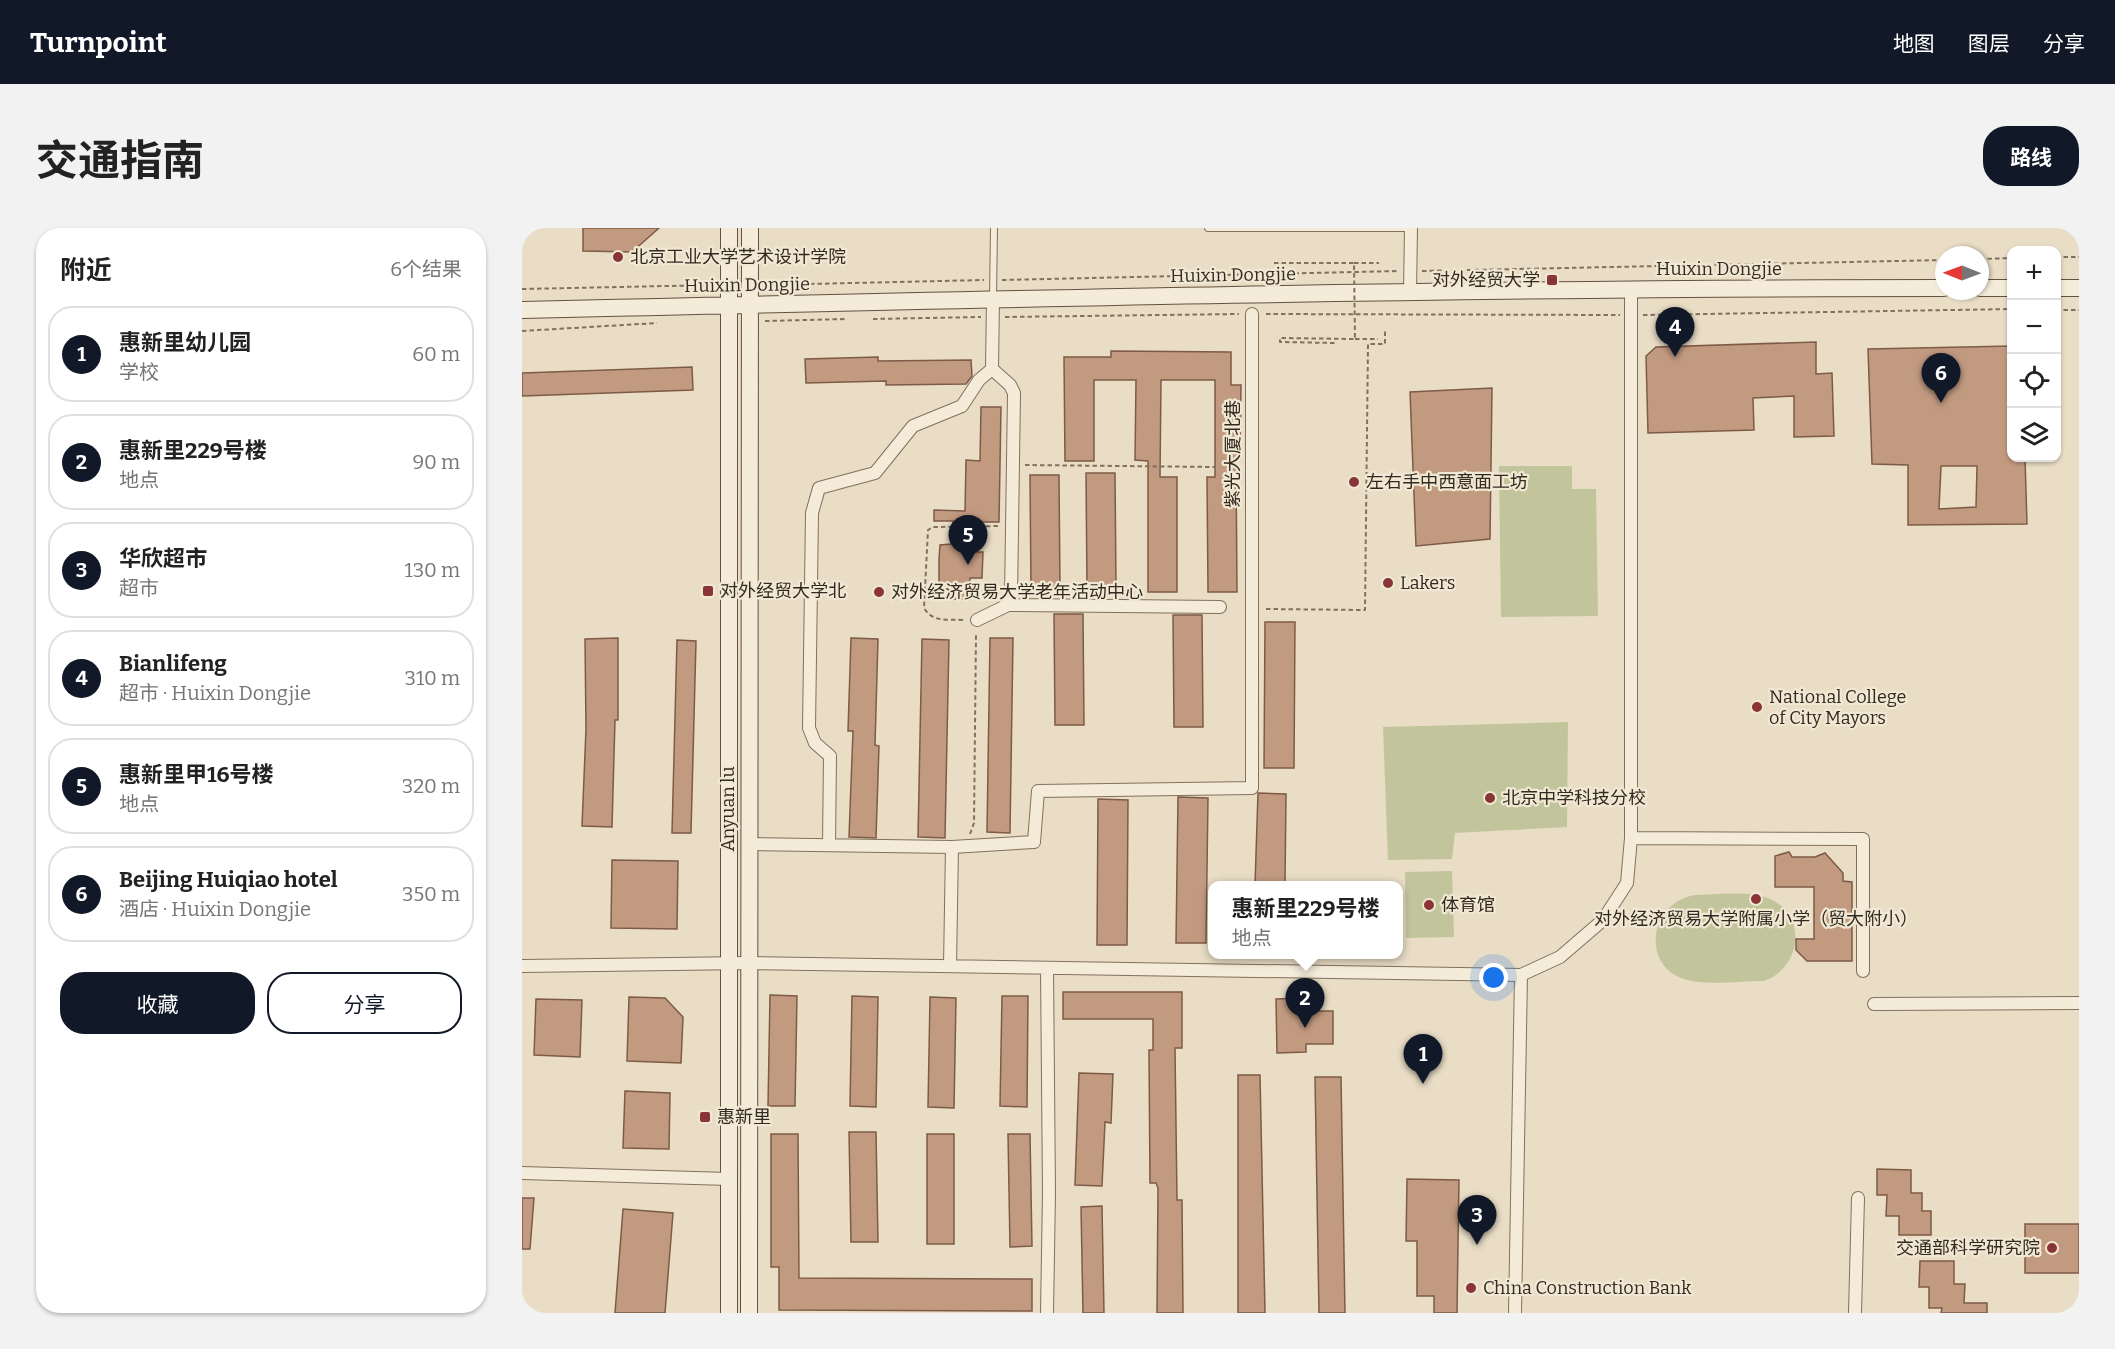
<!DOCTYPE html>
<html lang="zh">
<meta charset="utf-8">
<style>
:root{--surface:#fff;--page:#f2f2f2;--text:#222;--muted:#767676;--line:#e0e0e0;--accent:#111827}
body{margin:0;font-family:Bitter,"Noto Sans SC",serif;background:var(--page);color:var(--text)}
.controls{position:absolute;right:18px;top:18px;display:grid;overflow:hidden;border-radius:12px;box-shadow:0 2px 4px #0004}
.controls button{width:54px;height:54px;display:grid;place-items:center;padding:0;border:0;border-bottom:2px solid var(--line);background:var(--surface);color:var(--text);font:30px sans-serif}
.compass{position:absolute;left:1413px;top:18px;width:54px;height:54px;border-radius:50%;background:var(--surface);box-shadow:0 2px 4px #0004;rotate:271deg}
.you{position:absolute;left:972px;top:750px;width:21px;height:21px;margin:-15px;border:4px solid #fff;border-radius:50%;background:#1a73e8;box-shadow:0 0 0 9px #1a73e833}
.badge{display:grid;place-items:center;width:39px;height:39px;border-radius:50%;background:var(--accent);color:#fff;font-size:20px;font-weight:700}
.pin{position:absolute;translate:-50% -50px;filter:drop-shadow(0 2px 3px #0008)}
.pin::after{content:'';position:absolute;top:32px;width:21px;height:18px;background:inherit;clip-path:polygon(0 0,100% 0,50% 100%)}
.popup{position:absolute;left:686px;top:653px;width:195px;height:78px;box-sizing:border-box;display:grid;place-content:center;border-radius:12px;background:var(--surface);filter:drop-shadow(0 2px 4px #0005);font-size:20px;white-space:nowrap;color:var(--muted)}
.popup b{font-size:22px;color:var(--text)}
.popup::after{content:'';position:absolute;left:50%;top:100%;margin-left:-12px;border:12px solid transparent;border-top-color:var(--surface)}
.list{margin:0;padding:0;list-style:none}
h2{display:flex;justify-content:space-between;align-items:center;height:78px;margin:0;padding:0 24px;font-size:26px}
h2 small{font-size:20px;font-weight:400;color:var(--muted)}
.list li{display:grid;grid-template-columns:39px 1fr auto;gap:18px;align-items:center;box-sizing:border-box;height:96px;margin:0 12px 12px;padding:0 12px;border:2px solid var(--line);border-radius:24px}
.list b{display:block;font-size:22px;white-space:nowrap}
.list p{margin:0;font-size:20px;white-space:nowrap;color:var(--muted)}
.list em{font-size:20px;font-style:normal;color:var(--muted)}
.actions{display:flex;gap:12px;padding:18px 24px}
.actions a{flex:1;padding:14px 0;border:2px solid var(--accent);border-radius:24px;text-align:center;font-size:21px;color:var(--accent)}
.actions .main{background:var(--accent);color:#fff}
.icon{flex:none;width:33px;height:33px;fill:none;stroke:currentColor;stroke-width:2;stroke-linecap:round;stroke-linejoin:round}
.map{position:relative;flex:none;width:1557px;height:1085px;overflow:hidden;border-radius:24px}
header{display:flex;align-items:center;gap:36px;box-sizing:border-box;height:84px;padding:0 30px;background:var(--accent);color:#fff}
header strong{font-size:28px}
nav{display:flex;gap:33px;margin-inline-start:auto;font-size:21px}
.intro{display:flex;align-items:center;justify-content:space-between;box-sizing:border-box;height:144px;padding:0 36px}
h1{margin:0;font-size:42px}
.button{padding:15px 27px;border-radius:24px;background:var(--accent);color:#fff;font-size:21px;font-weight:700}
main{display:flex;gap:36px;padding:0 36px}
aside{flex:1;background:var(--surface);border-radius:24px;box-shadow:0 2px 4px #0004}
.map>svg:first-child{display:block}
.green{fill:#c2c59b}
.building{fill:#c29a80;stroke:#7e5b46;stroke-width:1.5;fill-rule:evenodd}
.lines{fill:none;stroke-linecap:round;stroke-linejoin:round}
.lane-casing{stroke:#82705e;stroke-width:8}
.street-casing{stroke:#82705e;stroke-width:14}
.secondary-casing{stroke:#635141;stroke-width:18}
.path{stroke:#82705e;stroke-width:2;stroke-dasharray:4.5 3;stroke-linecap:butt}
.lane{stroke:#f4ebd8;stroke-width:6}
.street{stroke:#f4ebd8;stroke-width:12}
.secondary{stroke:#f4ebd8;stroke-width:16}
.path-bridge{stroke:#82705e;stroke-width:2;stroke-dasharray:4.5 3;stroke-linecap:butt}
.poi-dot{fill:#893538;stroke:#f1e8d4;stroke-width:2}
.labels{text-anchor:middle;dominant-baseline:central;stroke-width:4.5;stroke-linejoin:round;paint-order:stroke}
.poi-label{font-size:18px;fill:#342920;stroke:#f1e8d4;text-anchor:start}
.street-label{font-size:18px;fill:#342920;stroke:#f1e8d4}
</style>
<header>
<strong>Turnpoint</strong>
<nav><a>地图</a><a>图层</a><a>分享</a></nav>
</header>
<div class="intro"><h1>交通指南</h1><a class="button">路线</a></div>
<main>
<aside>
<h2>附近<small>6个结果</small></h2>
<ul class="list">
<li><span class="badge">1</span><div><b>惠新里幼儿园</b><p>学校</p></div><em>60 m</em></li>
<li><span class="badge">2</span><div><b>惠新里229号楼</b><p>地点</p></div><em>90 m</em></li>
<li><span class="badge">3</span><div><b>华欣超市</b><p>超市</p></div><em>130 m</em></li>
<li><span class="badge">4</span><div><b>Bianlifeng</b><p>超市 · Huixin Dongjie</p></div><em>310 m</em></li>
<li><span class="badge">5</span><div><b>惠新里甲16号楼</b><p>地点</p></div><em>320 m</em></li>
<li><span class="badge">6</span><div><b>Beijing Huiqiao hotel</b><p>酒店 · Huixin Dongjie</p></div><em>350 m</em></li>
</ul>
<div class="actions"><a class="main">收藏</a><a>分享</a></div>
</aside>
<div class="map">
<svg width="1557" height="1085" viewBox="0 0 1557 1085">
<rect width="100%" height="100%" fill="#e9ddc6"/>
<path class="green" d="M977,238H1050V261H1074L1076,388L979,389Z
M1046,494L1045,599L933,605L930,631L866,632L861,499Z
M930,643L932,709L884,710L883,644Z
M1173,667C1195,667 1227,662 1248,671C1286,687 1279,741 1242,753C1220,753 1182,758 1162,751C1118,737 1128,674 1173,667Z"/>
<path class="building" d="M61,0H137L110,24L61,23Z
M1294,114V146L1310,145L1312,208L1272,209V168L1231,170L1232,202L1126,205L1124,128L1134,119Z
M1490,118V230H1503L1505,296L1386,297V237L1350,236L1346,121ZM1419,238H1455L1454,279L1417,281Z
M589,123L709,124V157H719L718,231H714L715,364H686L685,249H693V152H639L638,249H655V364H626V233L613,232L614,152H572V233H543L542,129H589Z
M356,129V133L449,132L450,148L444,156L364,157V153L284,155L283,131Z
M170,139L171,162L0,168V145Z
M970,160L968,311L894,318L888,164Z
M459,179H479L477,294H448V324H461L460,350H448L447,371H429V358H417V331L418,317L429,316L431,293H412V282L443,283L444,232L458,233Z
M564,245H593L594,360H565Z
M508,247H537L538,362H509Z
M532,386H561L562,497H533Z
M651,387H680L681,499H652Z
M743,394H773L772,540H742Z
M96,410V492H93L90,599L60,598L64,501L63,411Z
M329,410L356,411L353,517L357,518L354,610L327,609L331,503H326Z
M468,410H491L488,605L465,604Z
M400,411L427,412L423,610L396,609Z
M155,412L174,413L169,605H150Z
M736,565L764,566L763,657H733Z
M656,569L686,570L684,715H654Z
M576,571L606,572L605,717H575Z
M1267,624L1270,629H1293L1303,625L1321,645V653L1330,654V733H1285L1274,722V711H1292V659H1253V628Z
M90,632L156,633L155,701L89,700Z
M541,764H660V820H653L655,972H660L661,1085H635L636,960L634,955H628L627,822H631V791H541Z
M248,767L275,768L273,878H246Z
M330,768L356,769L354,879L328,878Z
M480,768H506L505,879L478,878Z
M107,769L143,770L161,789L159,835L105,833Z
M408,769L434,770L432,880L406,879Z
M786,770V783H811V816H784V824L755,825L754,771Z
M14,771L60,772L58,829L12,827Z
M557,845L591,846L589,895L583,894L580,958L553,957Z
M716,847H738L743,1085H716Z
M793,849H819L823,1085H797Z
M103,863L148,865L147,921L101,920Z
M327,904H354L356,1014H329Z
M249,906H276L277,1050L510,1051V1083L257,1082V1039H249Z
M405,906H432V1016H405Z
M486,906H508L510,1018L488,1019Z
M1355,941L1389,942V965H1400V983H1409V1007H1377V988H1364L1365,967H1355Z
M885,951L937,952L935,1085H912V1068H895V1013H884Z
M0,970H12L8,1021H0Z
M580,978L582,1085H561L559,979Z
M101,981L151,985L143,1085H93Z
M1503,996H1557V1045H1503Z
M1398,1033H1432V1056H1443L1442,1075H1465V1085H1419L1420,1080H1407V1059H1397Z"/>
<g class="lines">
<g class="lane-casing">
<path id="lane" d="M686,0H885
M471,70L472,0"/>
</g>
<g class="street-casing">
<path id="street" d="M888,64L889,0
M486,377L698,379
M455,392L486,377L489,370L492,165L488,157L470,141L471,70
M1109,610L1341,611V743
M226,616L430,619L428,738
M307,617L308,528L293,515L287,500L290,285L297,260L353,245L391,198L440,178L457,152L470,141
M430,619L512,614L516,563L730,560V86
M0,738L225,735L999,747L1038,729L1081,692L1105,655L1109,610V60
M525,740L527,965L525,1085
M1352,776L1557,775
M0,945L207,951
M993,1085L999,747
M1333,1085L1336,970"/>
</g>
<g class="secondary-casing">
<path id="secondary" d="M1458,60H1490
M1534,60H1557
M0,82C474,71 948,60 1422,60
M207,1085V0
M227,1085L228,0"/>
</g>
<path class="path" d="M1534,29H1557
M1458,31L1490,30
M832,35H857
M900,43L1422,32
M480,52L876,43
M243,57L462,52
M0,61L192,57
M1534,82H1557
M744,86L1098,87
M1121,87L1490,81
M483,89L717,86
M351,91L459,89
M243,93L324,91
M0,103L135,95
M833,111H856
M503,237L694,239
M744,381L843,382L846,116H863V102
M441,392C425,391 411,395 402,380L406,302L411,299L478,298
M448,606L452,595L454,405"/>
<use href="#lane" class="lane"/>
<use href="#street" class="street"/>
<use href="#secondary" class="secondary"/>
<path class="path-bridge" d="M752,35H832L833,111L758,110V114L813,115"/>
</g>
<g class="poi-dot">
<circle cx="96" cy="29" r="6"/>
<rect x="1024" y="46" width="12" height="12" rx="3"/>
<circle cx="832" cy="254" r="6"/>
<circle cx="866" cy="355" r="6"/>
<rect x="180" y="357" width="12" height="12" rx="3"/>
<circle cx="357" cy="364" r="6"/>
<circle cx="1235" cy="479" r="6"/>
<circle cx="968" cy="570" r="6"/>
<circle cx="1234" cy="671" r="6"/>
<circle cx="907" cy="677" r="6"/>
<rect x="177" y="883" width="12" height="12" rx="3"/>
<circle cx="1530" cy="1020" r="6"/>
<circle cx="949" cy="1060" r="6"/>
</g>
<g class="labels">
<g class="poi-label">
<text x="108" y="29">北京工业大学艺术设计学院</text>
<text x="1018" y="52" text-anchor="end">对外经贸大学</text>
<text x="844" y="254">左右手中西意面工坊</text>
<text x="878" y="355">Lakers</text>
<text x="198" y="363">对外经贸大学北</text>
<text x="369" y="364">对外经济贸易大学老年活动中心</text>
<text x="1247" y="469">National College<tspan x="1247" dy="21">of City Mayors</tspan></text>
<text x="980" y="570">北京中学科技分校</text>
<text x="919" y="677">体育馆</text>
<text x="1234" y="691" text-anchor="middle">对外经济贸易大学附属小学（贸大附小）</text>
<text x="195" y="889">惠新里</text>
<text x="1518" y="1020" text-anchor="end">交通部科学研究院</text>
<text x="961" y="1060">China Construction Bank</text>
</g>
<g class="street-label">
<text x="1197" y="41">Huixin Dongjie</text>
<text transform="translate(711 47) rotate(-1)">Huixin Dongjie</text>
<text transform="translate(225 57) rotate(-1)">Huixin Dongjie</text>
<text transform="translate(711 226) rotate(-90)">紫光大厦北巷</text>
<text transform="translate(206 581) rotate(-90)">Anyuan lu</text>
</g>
</g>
</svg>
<div class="controls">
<button>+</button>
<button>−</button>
<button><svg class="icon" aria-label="locate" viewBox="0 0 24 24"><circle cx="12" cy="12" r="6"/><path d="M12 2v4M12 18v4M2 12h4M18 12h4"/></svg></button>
<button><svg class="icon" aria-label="layers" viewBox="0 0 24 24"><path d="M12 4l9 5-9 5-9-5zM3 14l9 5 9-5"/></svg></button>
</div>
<svg class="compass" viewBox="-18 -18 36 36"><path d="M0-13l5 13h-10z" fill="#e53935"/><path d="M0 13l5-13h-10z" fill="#767676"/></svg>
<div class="you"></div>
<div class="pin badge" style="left:901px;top:856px">1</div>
<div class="pin badge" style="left:783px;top:800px">2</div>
<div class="popup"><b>惠新里229号楼</b>地点</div>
<div class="pin badge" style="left:955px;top:1017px">3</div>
<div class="pin badge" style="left:1153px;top:129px">4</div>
<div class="pin badge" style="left:446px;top:337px">5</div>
<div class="pin badge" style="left:1419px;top:175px">6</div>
</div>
</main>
